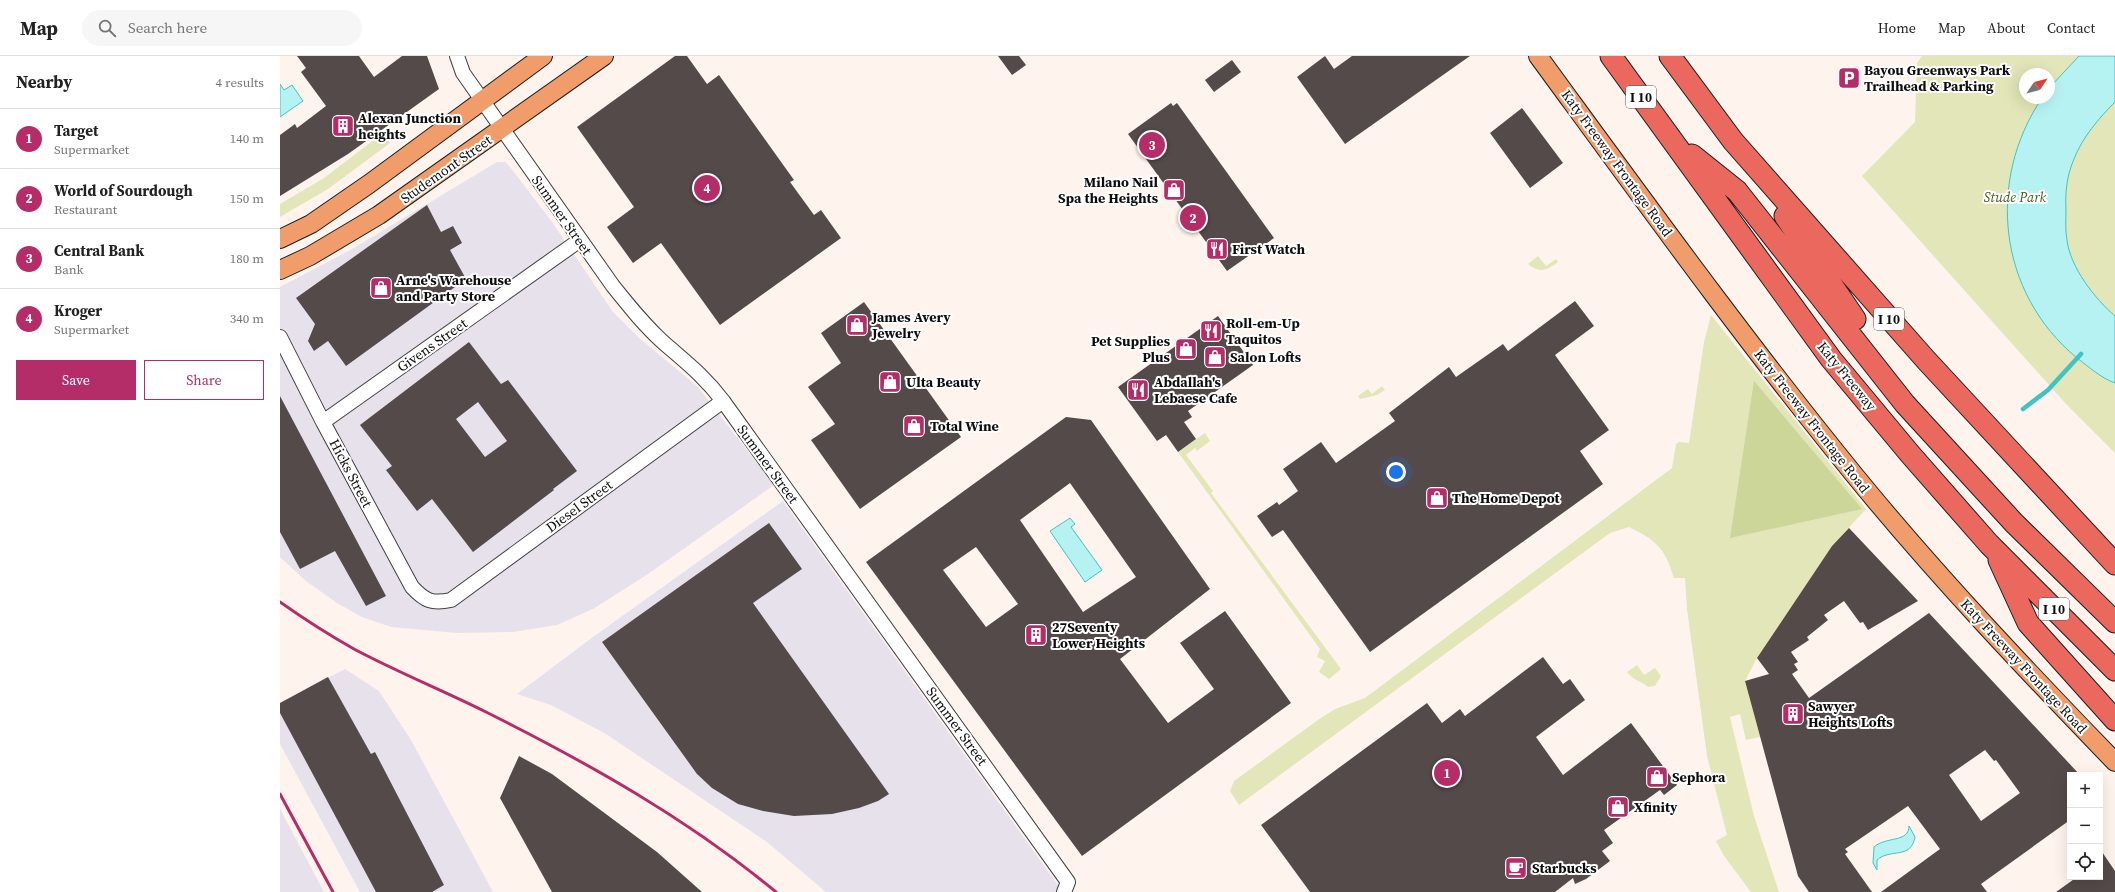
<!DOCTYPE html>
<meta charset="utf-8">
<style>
:root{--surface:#fff;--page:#f6f6f6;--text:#222;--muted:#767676;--line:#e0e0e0;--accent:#b42d68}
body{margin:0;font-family:"Source Serif 4",serif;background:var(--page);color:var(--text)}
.controls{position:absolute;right:12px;bottom:12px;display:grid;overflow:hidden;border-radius:0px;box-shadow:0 4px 16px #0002}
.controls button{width:36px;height:36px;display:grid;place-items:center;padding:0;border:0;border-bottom:1px solid var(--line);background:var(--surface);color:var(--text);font:20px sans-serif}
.compass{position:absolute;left:1739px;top:12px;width:36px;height:36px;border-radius:50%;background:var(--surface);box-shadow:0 4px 16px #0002;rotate:55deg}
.you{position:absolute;left:1116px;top:416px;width:14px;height:14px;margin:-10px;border:3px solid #fff;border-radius:50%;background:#1a73e8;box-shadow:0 0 0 6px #1a73e833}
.badge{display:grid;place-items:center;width:26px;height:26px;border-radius:50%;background:var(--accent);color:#fff;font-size:13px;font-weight:700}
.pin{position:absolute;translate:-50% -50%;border:2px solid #fff;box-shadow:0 1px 4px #0006}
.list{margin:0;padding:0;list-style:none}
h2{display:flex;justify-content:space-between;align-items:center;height:52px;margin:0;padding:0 16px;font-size:17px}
h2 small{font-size:13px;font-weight:400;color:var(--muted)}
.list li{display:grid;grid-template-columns:26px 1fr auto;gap:12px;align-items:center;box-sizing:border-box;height:60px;padding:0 16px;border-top:1px solid var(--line)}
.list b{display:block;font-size:15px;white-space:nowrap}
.list p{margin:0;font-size:13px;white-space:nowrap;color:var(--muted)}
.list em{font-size:13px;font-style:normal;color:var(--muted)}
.actions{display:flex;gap:8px;padding:12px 16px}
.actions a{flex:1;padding:9px 0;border:1px solid var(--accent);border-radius:0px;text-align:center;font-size:14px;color:var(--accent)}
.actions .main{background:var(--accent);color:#fff}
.icon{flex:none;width:22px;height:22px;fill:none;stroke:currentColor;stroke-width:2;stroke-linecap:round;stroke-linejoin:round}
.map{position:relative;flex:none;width:1835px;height:836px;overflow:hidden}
header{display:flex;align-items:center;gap:24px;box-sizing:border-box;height:56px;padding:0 20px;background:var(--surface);border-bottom:1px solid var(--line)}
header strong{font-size:19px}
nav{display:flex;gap:22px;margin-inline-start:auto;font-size:14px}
.search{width:280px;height:36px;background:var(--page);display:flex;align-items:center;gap:10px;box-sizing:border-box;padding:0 14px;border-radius:22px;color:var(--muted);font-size:15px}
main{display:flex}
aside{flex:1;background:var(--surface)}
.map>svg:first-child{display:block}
.industrial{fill:#e6e1eb}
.green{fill:#e2e6b9;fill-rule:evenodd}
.forest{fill:#ccd699}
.water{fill:#b5f2f1;stroke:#41c3c4}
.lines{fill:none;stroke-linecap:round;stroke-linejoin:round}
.stream{stroke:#41c3c4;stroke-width:4.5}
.building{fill:#554a4a;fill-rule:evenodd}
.minor-casing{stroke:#404040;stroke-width:16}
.major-casing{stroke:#1e1e1e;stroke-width:20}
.highway-casing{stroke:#1e1e1e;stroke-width:23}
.minor{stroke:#fff;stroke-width:14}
.major{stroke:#f09c6b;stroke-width:18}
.highway{stroke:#eb685e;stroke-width:21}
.rail{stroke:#b42d68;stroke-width:3}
.labels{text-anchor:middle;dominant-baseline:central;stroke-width:4;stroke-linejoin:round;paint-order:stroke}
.shield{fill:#fff;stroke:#565656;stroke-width:1}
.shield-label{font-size:13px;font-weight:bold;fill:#0d0d0d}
.poi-label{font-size:14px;font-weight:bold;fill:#0d0d0d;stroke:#fff;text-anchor:start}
.street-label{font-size:14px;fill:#0d0d0d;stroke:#fff}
.park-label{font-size:14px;font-style:italic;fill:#476021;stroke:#fff}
</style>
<header>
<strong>Map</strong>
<div class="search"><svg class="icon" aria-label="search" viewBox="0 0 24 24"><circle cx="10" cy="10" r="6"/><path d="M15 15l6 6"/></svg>Search here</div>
<nav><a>Home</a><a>Map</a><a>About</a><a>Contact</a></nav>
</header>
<main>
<aside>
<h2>Nearby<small>4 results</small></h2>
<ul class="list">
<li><span class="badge">1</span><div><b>Target</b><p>Supermarket</p></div><em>140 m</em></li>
<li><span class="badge">2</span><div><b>World of Sourdough</b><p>Restaurant</p></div><em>150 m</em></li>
<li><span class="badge">3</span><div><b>Central Bank</b><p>Bank</p></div><em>180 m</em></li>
<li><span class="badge">4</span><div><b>Kroger</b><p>Supermarket</p></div><em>340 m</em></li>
</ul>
<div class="actions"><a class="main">Save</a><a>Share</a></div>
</aside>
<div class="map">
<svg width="1835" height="836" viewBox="0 0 1835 836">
<rect width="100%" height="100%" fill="#fef4ed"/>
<path class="industrial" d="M217,106H225L230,111L272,166L333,256L358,281L418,331L494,429L368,518L313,553L277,569L233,576L177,577L111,571L82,561L57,547L26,525L0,501V231L72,193Z
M503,445L780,832L775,836H546L487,786L326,678L271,649L237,638L313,581Z
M65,613L99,635L131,684L213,836H80L0,688V647Z
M0,753L44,836H0Z"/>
<path class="green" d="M1642,0H1835V397L1787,349L1582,120L1635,66L1637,7ZM1745,18H1769V42H1745Z
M103,77L110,87L48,133L0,161V148L44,122Z
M1258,200L1266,210L1276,203L1278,206C1268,214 1259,218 1248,208Z
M1431,259L1586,453L1552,490L1477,602L1465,625L1480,681L1466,684L1460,658L1450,661L1474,760L1499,836H1471L1444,800L1436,785L1447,779L1427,700L1407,553L1405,522H1394C1385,492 1376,484 1349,471L1330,477L959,749L950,735L954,725L1038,664L1055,653L1085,642L1392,412L1396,388L1399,386L1409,387L1424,286Z
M1102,330L1105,334L1097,339L1080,343L1078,340L1088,333L1092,338Z
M925,377L930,385L917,395L915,392L906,399L933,435L931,437L1061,613L1049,623L1039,616L1045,605L1037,601L1040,593L898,396Z
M1357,609L1364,619L1375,612L1381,620L1375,630L1368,631C1361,625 1353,624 1347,616Z"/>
<path class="forest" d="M1474,325L1582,453L1450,482Z"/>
<path class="water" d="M1799,0H1835V46C1819,62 1802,82 1794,103C1787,119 1785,136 1786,153C1786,163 1785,174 1787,184C1790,211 1815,243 1835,260V327C1821,322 1809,311 1797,302C1718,237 1706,125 1762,42H1769L1771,30Z
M0,28L4,34L12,29L23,45L0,61Z
M790,462L795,468L791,471L822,514L805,526L770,475Z
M1629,770L1635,781C1631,804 1610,792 1597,804V814L1593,807L1594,791C1606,780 1629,787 1629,770Z"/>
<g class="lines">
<path class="stream" d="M1743,353L1768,334L1801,298"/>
</g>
<path class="building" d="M17,0H79L94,21L122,0H147L159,33L68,98L0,140V79L15,68L17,72L46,50L21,16L26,12Z
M395,0H407L427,28L439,19L514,124L510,126L534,159L541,154L561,182L440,269L381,187L353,207L327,171L354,151L297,71Z
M718,0H739L746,9L732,19Z
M1045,0L1054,13L1072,0H1190L1065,88L1017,21Z
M952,4L961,16L934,36L925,24Z
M891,47L893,50L897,47L994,182L947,215L848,78Z
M1242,52L1283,107L1250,132L1210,77Z
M147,149L161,176L173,170L182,187L170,194L186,223L66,310L48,285L34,295L28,285L35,268L16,242Z
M1295,245L1314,270L1275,299L1329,374L1300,395L1323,428L1090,596L1003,474L992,481L977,460L997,446L999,449L1018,435L1003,413L1041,386L1056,407L1115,365L1109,357L1169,311L1176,321L1223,288L1228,295Z
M584,246L681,381L580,453L531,384L555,368L528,331L561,307L541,277Z
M938,260L973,309L908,355L912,361L904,366L916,383L898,396L886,379L877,385L838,331Z
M189,286L221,328L228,324L297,415L273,433L274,434L193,496L152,443L137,455L106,414L112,410L80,369ZM198,346L227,385L205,401L176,363Z
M0,340L106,540L86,550L55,495L20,513L0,476Z
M786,361L811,364L930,533L840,603L888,667L934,633L900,587L945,555L1011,647L802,800L586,506ZM790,427L856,521L803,556L740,464ZM696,491L738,548L706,571L663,514Z
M489,467L522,513L473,547L609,738L598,745L579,752L552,758L514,760L483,755L458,748L432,732L417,718L322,586Z
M1569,472L1638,545L1588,574L1583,566L1580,567L1564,545L1544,559L1548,564L1527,581L1529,584L1511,596L1518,606L1514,608L1518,614L1512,618L1529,642L1649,557L1800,719H1790V764L1701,828L1707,836H1601L1660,793L1628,750L1565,793L1568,796L1565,798L1592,836H1529L1518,820L1465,625L1489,618L1477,602L1552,490ZM1705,694L1714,705L1716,704L1740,737L1701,765L1669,719Z
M1263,601L1283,628L1290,623L1305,644L1256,681L1283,719L1351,667L1397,729L1384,739L1380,734L1324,774L1333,787L1322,795L1330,805L1306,823L1295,828L1293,822L1275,836H1030L981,769L1147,647L1162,667L1180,653L1185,660Z
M48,621L91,698L95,696L164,829L152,836H96L0,657V647Z
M239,700L272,718L377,796L422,836H272L220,742Z
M1820,793L1835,815V836H1776L1797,821H1820Z"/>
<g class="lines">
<g class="minor-casing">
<path id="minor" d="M177,0L183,17L333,230C349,250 365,270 384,287C407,307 424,320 443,345L788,826L784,836
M0,281L43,366L132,531C145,545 152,548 171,544L443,345
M43,366L300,184"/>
</g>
<g class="major-casing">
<path id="major" d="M1258,0C1362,142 1465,285 1576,421C1657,520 1746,614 1835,706
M0,183L31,168L89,128L263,0
M0,214L30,200L99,159L324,0"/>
</g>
<g class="highway-casing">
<path id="highway" d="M1331,0L1551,303L1630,398L1709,488L1835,614
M1390,0L1453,85L1646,304L1835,508
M1412,99L1457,135L1625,348L1734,467L1835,566
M1505,160L1575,263
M1719,504L1748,567L1835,664"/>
</g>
<use href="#minor" class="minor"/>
<use href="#major" class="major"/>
<use href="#highway" class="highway"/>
<path class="rail" d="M0,546C24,563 49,579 74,593C117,616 162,634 206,656C308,707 408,763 496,836
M0,738L53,836"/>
</g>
<defs>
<g id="parking-square" transform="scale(1.15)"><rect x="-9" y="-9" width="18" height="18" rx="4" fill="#b42d68" stroke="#fff"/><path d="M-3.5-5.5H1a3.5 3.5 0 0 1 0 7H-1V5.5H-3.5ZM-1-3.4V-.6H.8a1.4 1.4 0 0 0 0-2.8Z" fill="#fff"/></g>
<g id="building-square" transform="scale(1.15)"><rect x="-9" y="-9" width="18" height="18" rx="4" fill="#b42d68" stroke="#fff"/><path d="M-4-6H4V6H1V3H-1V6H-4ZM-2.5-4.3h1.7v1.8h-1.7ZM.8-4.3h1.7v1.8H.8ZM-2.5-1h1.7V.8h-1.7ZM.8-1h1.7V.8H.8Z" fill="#fff"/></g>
<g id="shop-square" transform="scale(1.15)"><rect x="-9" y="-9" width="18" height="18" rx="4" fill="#b42d68" stroke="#fff"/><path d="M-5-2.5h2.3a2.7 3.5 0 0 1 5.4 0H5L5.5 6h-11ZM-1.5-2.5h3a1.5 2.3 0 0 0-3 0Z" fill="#fff"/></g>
<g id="restaurant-square" transform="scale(1.15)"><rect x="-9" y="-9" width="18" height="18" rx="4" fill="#b42d68" stroke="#fff"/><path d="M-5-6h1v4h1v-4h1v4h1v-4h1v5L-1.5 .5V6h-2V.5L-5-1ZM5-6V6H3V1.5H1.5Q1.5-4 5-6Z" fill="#fff"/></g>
<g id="cafe-square" transform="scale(1.15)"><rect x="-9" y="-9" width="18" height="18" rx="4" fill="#b42d68" stroke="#fff"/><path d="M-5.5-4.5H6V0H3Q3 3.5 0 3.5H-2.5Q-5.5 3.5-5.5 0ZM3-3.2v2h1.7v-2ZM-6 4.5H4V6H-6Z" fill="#fff"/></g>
</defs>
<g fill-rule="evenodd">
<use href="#parking-square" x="1569" y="22"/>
<use href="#building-square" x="63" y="70"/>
<use href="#shop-square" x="894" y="134"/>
<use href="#restaurant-square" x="937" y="193"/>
<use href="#shop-square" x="101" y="232"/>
<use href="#shop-square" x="577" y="269"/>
<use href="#restaurant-square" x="931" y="275"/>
<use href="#shop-square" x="906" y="293"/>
<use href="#shop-square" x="935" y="301"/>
<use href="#shop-square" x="610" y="326"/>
<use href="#restaurant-square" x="858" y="334"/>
<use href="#shop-square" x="634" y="370"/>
<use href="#shop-square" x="1157" y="442"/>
<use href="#building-square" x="756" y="579"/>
<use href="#building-square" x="1513" y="658"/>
<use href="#shop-square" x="1377" y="721"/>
<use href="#shop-square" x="1338" y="751"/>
<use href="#cafe-square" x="1236" y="812"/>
</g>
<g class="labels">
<g class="shield">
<rect x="1346" y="30" width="30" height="22" rx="3"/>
<rect x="1594" y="252" width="30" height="22" rx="3"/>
<rect x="1759" y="542" width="30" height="22" rx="3"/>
</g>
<g class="shield-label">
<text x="1361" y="41">I 10</text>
<text x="1609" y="263">I 10</text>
<text x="1774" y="553">I 10</text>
</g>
<g class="poi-label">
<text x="1584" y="14">Bayou Greenways Park<tspan x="1584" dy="16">Trailhead &amp; Parking</tspan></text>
<text x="78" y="62">Alexan Junction<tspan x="78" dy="16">heights</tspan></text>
<text x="878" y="126" text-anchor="end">Milano Nail<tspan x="878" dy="16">Spa the Heights</tspan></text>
<text x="952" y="193">First Watch</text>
<text x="116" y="224">Arne's Warehouse<tspan x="116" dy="16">and Party Store</tspan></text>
<text x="592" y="261">James Avery<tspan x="592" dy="16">Jewelry</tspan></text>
<text x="946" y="267">Roll-em-Up<tspan x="946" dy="16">Taquitos</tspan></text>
<text x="890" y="285" text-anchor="end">Pet Supplies<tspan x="890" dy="16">Plus</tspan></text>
<text x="950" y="301">Salon Lofts</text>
<text x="626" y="326">Ulta Beauty</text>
<text x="874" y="326">Abdallah's<tspan x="874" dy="16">Lebaese Cafe</tspan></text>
<text x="650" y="370">Total Wine</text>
<text x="1172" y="442">The Home Depot</text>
<text x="772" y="571">27Seventy<tspan x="772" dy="16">Lower Heights</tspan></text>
<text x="1528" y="650">Sawyer<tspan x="1528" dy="16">Heights Lofts</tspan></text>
<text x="1392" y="721">Sephora</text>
<text x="1354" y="751">Xfinity</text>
<text x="1252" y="812">Starbucks</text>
</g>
<g class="street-label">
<text transform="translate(1337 107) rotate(54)">Katy Freeway Frontage Road</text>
<text transform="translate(166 113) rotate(-35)">Studemont Street</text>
<text transform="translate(282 159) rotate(55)">Summer Street</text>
<text transform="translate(152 289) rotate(-35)">Givens Street</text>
<text transform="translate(1567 320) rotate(51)">Katy Freeway</text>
<text transform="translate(1532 365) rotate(52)">Katy Freeway Frontage Road</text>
<text transform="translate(488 408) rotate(54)">Summer Street</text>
<text transform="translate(71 417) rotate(62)">Hicks Street</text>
<text transform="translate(299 450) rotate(-36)">Diesel Street</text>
<text transform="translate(1744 610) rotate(47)">Katy Freeway Frontage Road</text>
<text transform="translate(677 670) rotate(54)">Summer Street</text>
</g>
<g class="park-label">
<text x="1735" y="141">Stude Park</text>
</g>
</g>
</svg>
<div class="controls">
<button>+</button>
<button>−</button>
<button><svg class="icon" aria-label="locate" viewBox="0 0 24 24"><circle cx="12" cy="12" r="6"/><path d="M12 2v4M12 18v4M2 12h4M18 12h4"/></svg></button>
</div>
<svg class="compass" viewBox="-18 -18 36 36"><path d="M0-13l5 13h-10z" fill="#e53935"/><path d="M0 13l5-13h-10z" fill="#767676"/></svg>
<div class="you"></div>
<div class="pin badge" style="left:1167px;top:717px">1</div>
<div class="pin badge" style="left:913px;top:162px">2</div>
<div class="pin badge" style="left:872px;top:89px">3</div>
<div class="pin badge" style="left:427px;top:132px">4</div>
</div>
</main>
